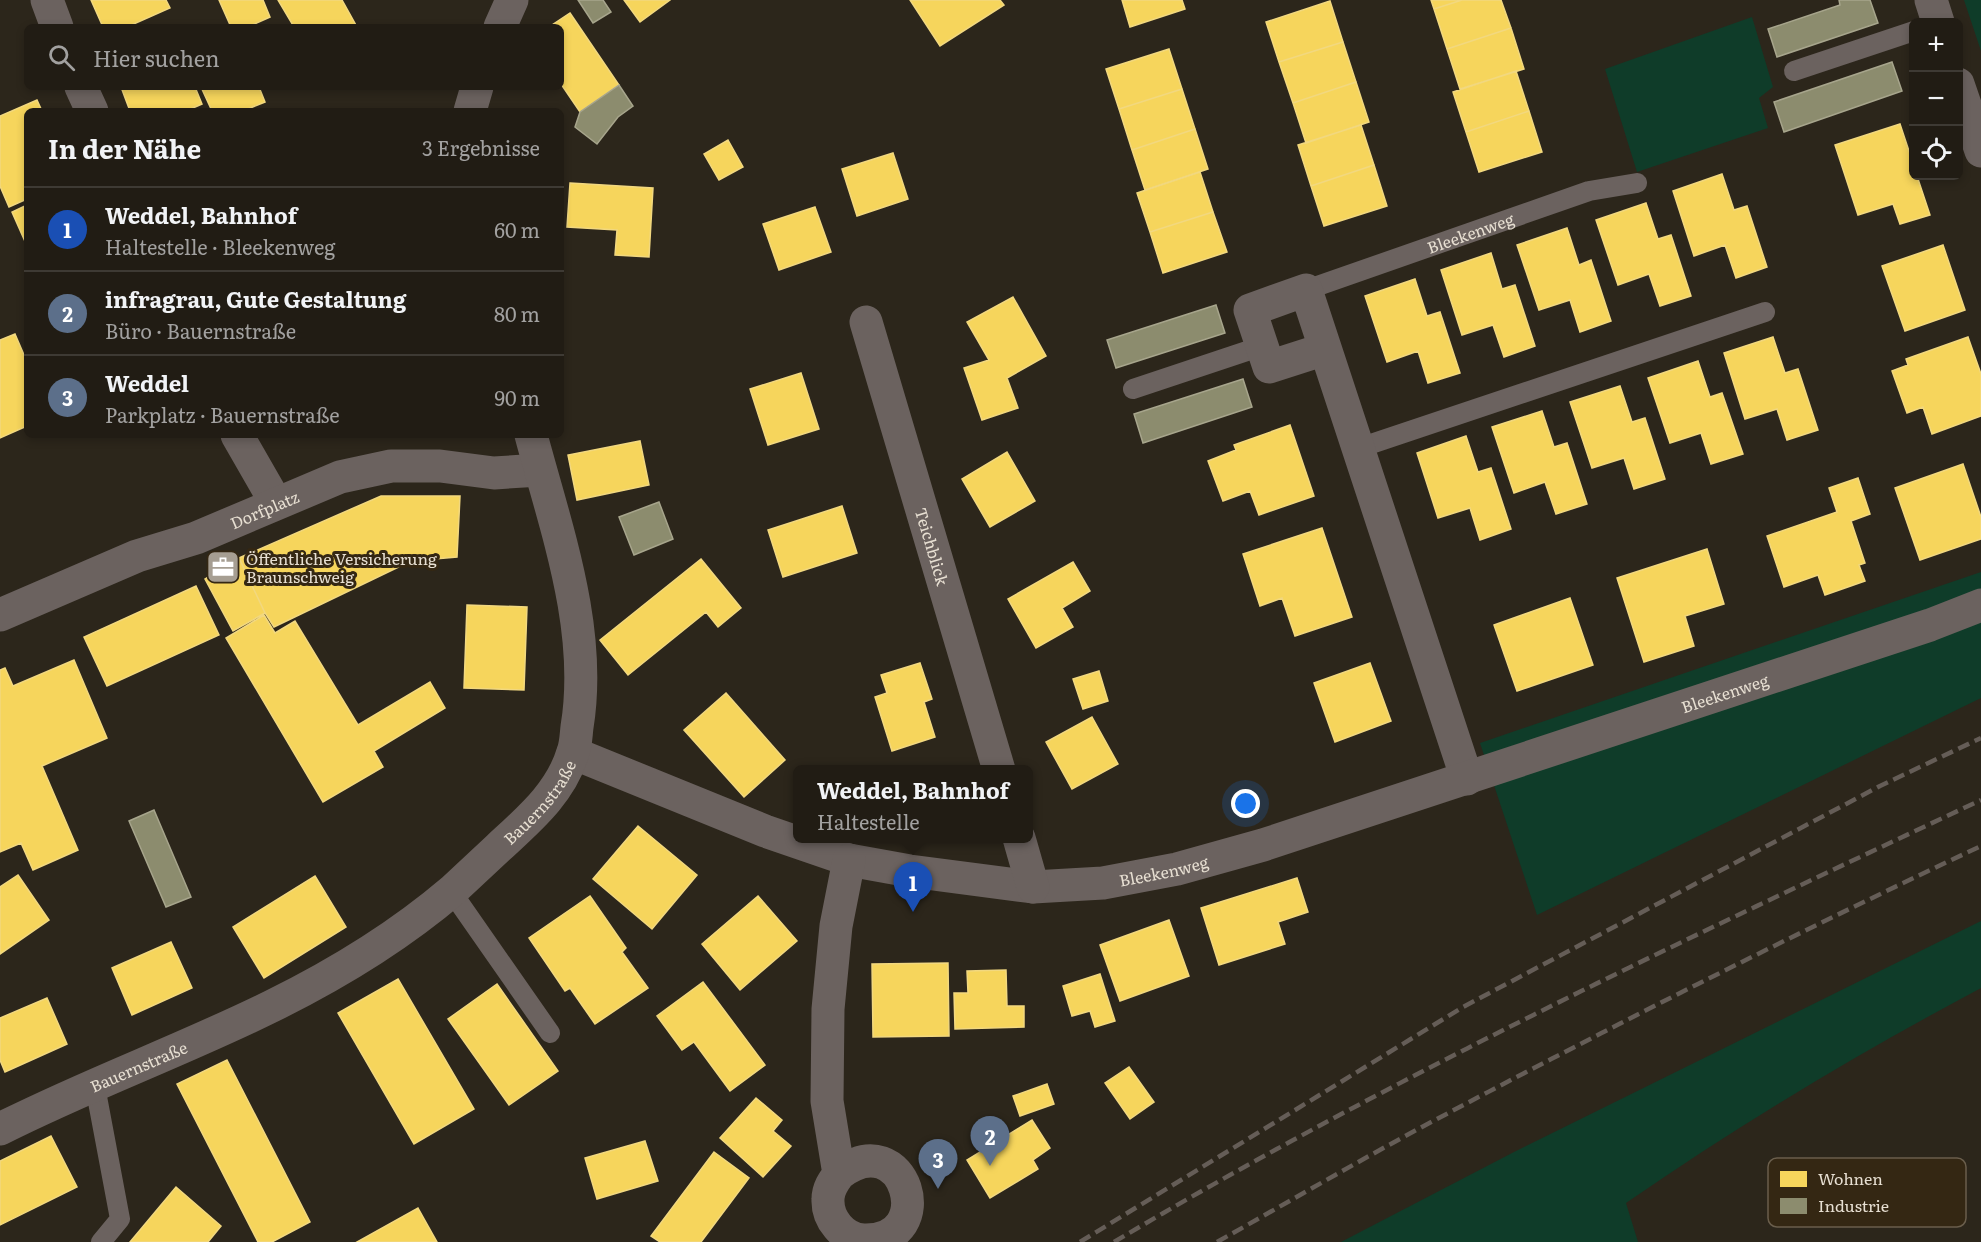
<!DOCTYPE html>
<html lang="de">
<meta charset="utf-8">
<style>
:root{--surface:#211c14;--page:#29251d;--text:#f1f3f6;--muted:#a2a1a0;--line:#3e3a34;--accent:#2563eb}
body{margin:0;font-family:Literata,serif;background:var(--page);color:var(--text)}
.controls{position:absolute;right:18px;top:18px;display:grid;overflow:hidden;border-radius:9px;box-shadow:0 3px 9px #0003}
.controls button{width:54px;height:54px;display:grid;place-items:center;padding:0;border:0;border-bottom:2px solid var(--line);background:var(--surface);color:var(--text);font:30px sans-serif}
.you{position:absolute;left:1246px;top:804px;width:21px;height:21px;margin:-15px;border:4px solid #fff;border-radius:50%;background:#1a73e8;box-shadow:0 0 0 9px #1a73e833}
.badge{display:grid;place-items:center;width:39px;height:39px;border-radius:50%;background:var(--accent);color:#fff;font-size:20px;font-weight:700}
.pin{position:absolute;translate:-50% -50px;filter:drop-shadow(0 2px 3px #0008)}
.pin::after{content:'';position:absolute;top:32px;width:21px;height:18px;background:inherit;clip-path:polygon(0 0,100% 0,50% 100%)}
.popup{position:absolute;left:793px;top:765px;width:240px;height:78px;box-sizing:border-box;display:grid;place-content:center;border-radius:9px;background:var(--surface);filter:drop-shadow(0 2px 4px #0005);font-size:20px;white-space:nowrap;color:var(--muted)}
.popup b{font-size:22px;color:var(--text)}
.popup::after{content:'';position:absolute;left:50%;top:100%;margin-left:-12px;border:12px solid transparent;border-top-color:var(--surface)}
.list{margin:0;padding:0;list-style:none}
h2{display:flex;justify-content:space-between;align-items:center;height:78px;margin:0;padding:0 24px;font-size:26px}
h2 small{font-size:20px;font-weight:400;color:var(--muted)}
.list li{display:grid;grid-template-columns:39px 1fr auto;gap:18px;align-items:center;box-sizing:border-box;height:84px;padding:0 24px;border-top:2px solid var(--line)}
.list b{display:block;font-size:22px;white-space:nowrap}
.list p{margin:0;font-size:20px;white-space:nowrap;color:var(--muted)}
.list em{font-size:20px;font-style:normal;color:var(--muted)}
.icon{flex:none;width:33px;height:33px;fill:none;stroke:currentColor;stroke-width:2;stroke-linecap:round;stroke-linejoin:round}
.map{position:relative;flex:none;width:1981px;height:1242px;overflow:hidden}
.search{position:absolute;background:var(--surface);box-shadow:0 3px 9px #0003;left:24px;top:24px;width:540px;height:66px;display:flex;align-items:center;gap:15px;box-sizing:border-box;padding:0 21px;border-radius:9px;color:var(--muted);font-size:22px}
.panel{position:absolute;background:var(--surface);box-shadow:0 3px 9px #0003;left:24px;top:108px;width:540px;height:330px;border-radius:9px}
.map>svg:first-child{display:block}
.green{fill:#0f3c29}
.homes{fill:#f6d55c;stroke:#f2d87f;stroke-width:1.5}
.industry{fill:#8c8c6e;stroke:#a7a58c;stroke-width:1.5}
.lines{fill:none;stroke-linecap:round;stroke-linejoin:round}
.lane{stroke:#6b625f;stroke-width:20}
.street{stroke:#6b625f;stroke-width:33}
.rail{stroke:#655d57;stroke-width:4.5;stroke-dasharray:12 6;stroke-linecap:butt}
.labels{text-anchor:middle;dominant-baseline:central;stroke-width:6;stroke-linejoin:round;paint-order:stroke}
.street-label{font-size:16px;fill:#e7dfd2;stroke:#342713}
.poi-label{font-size:16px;fill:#e7dfd2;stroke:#342713;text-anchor:start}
.key{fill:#342713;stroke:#6a5e4c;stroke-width:1.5}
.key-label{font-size:16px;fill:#e7dfd2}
</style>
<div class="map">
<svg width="1981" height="1242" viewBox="0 0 1981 1242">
<rect width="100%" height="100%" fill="#2c261b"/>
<path class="green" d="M1964,0H1981V51Z
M1752,17L1773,87L1759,98L1768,128L1637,172L1605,69Z
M1981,572V698L1537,915L1480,743Z
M1981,921V988C1859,1053 1740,1124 1626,1203L1638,1242H1341L1514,1152Z"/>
<path class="homes" d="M91,0H166L170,8L127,27H103Z
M219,0H263L270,17L248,27H231Z
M278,0H342L357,27H294Z
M624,0H670L640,22Z
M910,0H1000L1004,5L940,46Z
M1122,0H1182L1185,9L1130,27Z
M1431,0H1462L1434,9Z
M1462,0H1501L1511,28L1447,49L1434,9Z
M1330,1L1343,42L1279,62L1266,22Z
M570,13L619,85L580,112L561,84V27H549Z
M1511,28L1524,69L1460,89L1447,49Z
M1343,42L1356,82L1293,103L1279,62Z
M1169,49L1182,89L1119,109L1106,69Z
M1516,71L1529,111L1466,132L1453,92Z
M1356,82L1369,122L1306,143L1293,103Z
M121,87H195L202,104L186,111H130Z
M201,87H259L265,102L243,111H212Z
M1182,89L1195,129L1132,150L1119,109Z
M37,100L42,111H27V199L9,207L0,186V116Z
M1529,111L1542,152L1479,172L1466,132Z
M1900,124L1914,166V176H1917L1930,215L1900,224L1893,204L1858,215L1835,145Z
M1361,125L1374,165L1311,186L1298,145Z
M1195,129L1208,169L1145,190L1132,150Z
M728,140L743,167L719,180L704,154Z
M893,153L908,199L857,216L842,169Z
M1374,165L1387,206L1324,226L1311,186Z
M1200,172L1213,212L1150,232L1137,193Z
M1722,174L1734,210L1747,206L1767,267L1736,278L1725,245L1694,256L1673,191Z
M570,183L653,188L649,257L615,255L617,230L567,227Z
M1646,203L1658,239L1671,235L1691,296L1660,306L1649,274L1618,285L1596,220Z
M27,205V246L12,212Z
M815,207L831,252L779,270L763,224Z
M1213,212L1227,252L1163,273L1150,232Z
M1567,228L1579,265L1591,260L1611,321L1580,332L1570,300L1539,310L1517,245Z
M1943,245L1965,310L1905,331L1882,266Z
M1491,253L1502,289L1515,285L1535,346L1504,357L1493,325L1462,335L1441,270Z
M1415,279L1427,316L1440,312L1460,373L1428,383L1418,351L1387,362L1365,296Z
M1013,297L1046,356L1007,378L1018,408L982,420L964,368L989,360L967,322Z
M15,334L27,362V426L0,438V340Z
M1773,337L1785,373L1798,369L1818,430L1787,440L1777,409L1745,419L1724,353Z
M1968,337L1981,374V416L1932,434L1923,407L1907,413L1892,371L1908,365L1906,359Z
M1698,361L1710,397L1722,393L1743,454L1711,464L1701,433L1670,443L1648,378Z
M801,373L819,429L768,445L750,389Z
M1620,386L1632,422L1645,418L1665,479L1634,489L1624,458L1592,468L1570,402Z
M1542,411L1554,447L1567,443L1587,504L1556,514L1545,482L1514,493L1492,427Z
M1290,425L1314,496L1259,515L1250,491L1223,501L1208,461L1236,450L1234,445Z
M1466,436L1478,472L1491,468L1511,529L1480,540L1470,508L1438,518L1417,453Z
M640,441L649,485L577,500L568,455Z
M1007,452L1035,501L990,527L962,479Z
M1963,464L1981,517V539L1920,560L1895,488Z
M1858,478L1870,514L1851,521L1865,563L1859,565L1865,581L1825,595L1818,575L1784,587L1767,536L1837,512L1829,488Z
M381,496H460L457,557L411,561L274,627L265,613L239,558Z
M842,506L857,553L783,577L768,530Z
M1322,528L1352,617L1295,636L1282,598L1260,606L1243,554Z
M1707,549L1724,604L1685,616L1694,646L1644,662L1617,578Z
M239,558L265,613L233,631L205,579Z
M701,559L741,608L718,627L706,612L628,675L600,640Z
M1073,562L1090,591L1062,608L1073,627L1036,648L1008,599Z
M196,586L219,635L107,686L84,637Z
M1570,598L1593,665L1517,691L1494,625Z
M467,605L527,607L524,690L464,688Z
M264,615L275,633L295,621L358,725L430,682L445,708L374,751L383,767L323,802L226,638Z
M74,660L107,738L42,766L78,850L33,870L21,843L0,852V670L5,668L13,686Z
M920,663L932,699L924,702L935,737L892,751L875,697L887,693L881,675Z
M1370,663L1391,721L1335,742L1314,683Z
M1099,671L1108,701L1083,709L1073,679Z
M726,693L785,760L744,797L684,730Z
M1092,717L1118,764L1072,789L1046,742Z
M638,826L697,875L652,929L593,879Z
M18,875L49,920L0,954V887Z
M315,876L346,927L264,978L233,927Z
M1297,878L1308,912L1278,922L1285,944L1219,965L1201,908Z
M590,896L626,948L622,952L648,988L595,1024L570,988L565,991L529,938Z
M758,896L797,941L740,990L702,944Z
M1169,920L1189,976L1120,1001L1100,945Z
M171,942L192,988L132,1015L112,968Z
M948,963L949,1036L873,1037L872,964Z
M1006,970L1007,1006H1024V1027L955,1029L954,993H968L967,971Z
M1100,974L1115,1021L1095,1027L1090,1011L1072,1016L1063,986Z
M398,979L474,1109L414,1144L338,1013Z
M703,982L765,1065L730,1091L694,1042L682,1050L657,1016Z
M497,984L558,1071L509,1105L448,1019Z
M47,998L67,1044L5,1072L0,1060V1018Z
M227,1060L310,1222L272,1242H258L177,1084Z
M1129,1067L1154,1102L1130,1119L1105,1083Z
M1047,1084L1054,1104L1020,1116L1013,1096Z
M756,1098L782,1120L773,1131L791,1146L763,1177L720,1138Z
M1032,1120L1050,1148L1033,1160L1038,1169L990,1198L967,1160Z
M51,1136L77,1187L0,1225V1161Z
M645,1141L658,1181L597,1199L585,1158Z
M714,1152L749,1178L701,1242H660L651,1236Z
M176,1187L221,1226L208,1242H130Z
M418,1208L437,1242H357Z"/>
<path class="industry" d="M578,0H603L611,12L593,23Z
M1839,0H1870L1878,23L1777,57L1768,29L1840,5Z
M1892,62L1902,91L1784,132L1774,102Z
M619,85L633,106L618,117L597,144L575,127L580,112Z
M1216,305L1225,333L1116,368L1107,340Z
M1243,379L1252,407L1143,443L1134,414Z
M659,502L673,539L634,555L619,517Z
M154,810L191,897L166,907L129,821Z"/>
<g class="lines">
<g class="lane">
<path d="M1794,71L1914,31"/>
<path id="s1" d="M1306,290L1589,191L1637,183"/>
<path d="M1133,389L1262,346"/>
<path d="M1359,448L1765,312"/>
<path d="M451,891L550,1033"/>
<path d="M95,1086L120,1219L101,1242"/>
</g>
<g class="street">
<path d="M47,0L57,27"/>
<path d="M1931,0L1938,22"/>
<path d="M500,27L512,0"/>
<path d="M1958,84L1981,151"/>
<path d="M81,87L92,111"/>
<path d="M470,111L477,87"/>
<path id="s2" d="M866,322L999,770"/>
<path d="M1325,349L1269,367L1250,310L1306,290L1467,779"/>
<path d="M237,435L276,503"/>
<path id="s3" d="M0,615L137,556L196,538L340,477L391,466H440L494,473L540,470"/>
<path id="s4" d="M573,753L765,831L849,860L910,871L1033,887L1103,883L1177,869L1263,845L1930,625L1981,605"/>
<path d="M1019,838L1033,887"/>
<path id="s5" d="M0,1129C89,1084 183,1050 272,1006C335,975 399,936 453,890C468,876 483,862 498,848C528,820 561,793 573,752C576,744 576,735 577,727C593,629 556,529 531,435"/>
<path d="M839,1174C905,1122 941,1242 864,1240C843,1239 827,1219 828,1199C828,1189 833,1182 839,1174L827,1101L828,1009L836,926L849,860"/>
</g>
<path class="rail" d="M1080,1242L1463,1007L1880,786L1981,738
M1114,1242C1393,1076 1688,938 1981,800
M1217,1242C1285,1204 1353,1164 1422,1127C1606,1029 1792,935 1981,846"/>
</g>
<defs>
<g id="office-square" transform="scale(1.725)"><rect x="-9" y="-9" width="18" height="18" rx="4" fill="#a69e92" stroke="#342713"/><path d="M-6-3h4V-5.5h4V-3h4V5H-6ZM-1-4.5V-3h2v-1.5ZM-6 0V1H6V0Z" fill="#fff"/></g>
</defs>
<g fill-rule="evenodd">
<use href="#office-square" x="223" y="567"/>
</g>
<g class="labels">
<g class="street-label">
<text stroke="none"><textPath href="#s1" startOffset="174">Bleekenweg</textPath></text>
<text stroke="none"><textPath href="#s3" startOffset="285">Dorfplatz</textPath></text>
<text stroke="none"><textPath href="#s2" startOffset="234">Teichblick</textPath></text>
<text stroke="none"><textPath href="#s4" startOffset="1203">Bleekenweg</textPath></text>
<text stroke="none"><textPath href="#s5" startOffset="638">Bauernstraße</textPath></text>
<text stroke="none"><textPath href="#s4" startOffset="614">Bleekenweg</textPath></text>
<text stroke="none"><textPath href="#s5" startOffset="152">Bauernstraße</textPath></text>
</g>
<g class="poi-label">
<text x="246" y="558">Öffentliche Versicherung<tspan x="246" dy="18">Braunschweig</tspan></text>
</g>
</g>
<rect x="1768" y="1158" width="198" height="69" rx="9" class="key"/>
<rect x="1780" y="1171" width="27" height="16" fill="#f6d55c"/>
<rect x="1780" y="1198" width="27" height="16" fill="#8c8c6e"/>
<g class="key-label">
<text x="1818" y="1185">Wohnen</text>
<text x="1818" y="1212">Industrie</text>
</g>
</svg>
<div class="controls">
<button>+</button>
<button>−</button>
<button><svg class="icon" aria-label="locate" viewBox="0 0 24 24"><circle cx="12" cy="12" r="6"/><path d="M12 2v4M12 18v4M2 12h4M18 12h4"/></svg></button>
</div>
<div class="you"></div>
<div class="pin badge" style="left:913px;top:912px;background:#1a4fb4">1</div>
<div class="popup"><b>Weddel, Bahnhof</b>Haltestelle</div>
<div class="pin badge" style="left:990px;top:1166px;background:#5c6f8a">2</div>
<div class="pin badge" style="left:938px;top:1189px;background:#5c6f8a">3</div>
<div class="search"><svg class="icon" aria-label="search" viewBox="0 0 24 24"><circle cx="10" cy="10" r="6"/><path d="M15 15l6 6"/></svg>Hier suchen</div>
<section class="panel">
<h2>In der Nähe<small>3 Ergebnisse</small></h2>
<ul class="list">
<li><span class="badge" style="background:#1a4fb4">1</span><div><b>Weddel, Bahnhof</b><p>Haltestelle · Bleekenweg</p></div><em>60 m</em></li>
<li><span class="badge" style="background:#5c6f8a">2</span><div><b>infragrau, Gute Gestaltung</b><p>Büro · Bauernstraße</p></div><em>80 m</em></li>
<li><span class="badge" style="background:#5c6f8a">3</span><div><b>Weddel</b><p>Parkplatz · Bauernstraße</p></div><em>90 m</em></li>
</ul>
</section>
</div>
